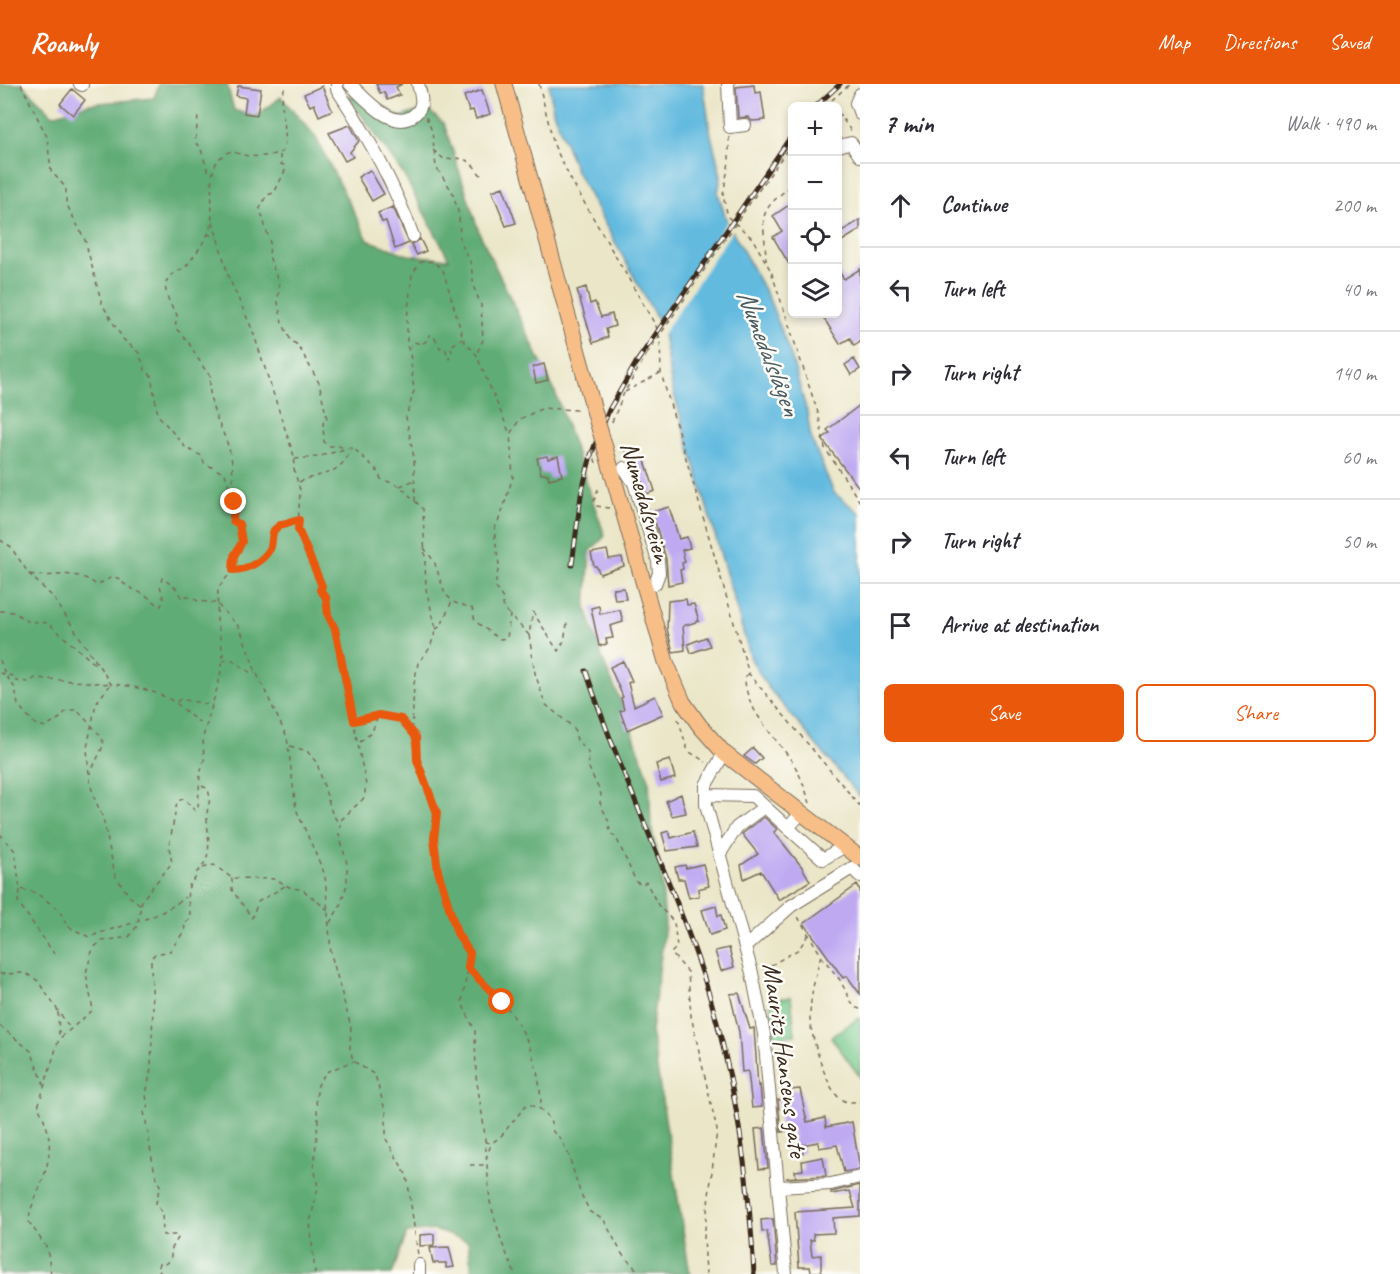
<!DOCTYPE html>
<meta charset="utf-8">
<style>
:root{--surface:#fff;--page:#f7f7f7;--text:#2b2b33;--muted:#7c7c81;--line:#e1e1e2;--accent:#ea580c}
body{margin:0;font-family:Caveat,sans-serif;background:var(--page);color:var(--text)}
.controls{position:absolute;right:18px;top:18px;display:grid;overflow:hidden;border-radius:9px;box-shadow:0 3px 9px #0003}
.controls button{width:54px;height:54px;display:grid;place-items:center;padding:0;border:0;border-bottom:2px solid var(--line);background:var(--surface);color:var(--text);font:30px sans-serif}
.stop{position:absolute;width:18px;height:18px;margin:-14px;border:4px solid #ea580c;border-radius:50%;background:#fff}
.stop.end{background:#ea580c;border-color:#fff;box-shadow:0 2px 6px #0008}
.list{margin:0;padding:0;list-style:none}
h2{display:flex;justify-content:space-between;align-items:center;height:78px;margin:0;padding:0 24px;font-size:26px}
h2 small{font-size:20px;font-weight:400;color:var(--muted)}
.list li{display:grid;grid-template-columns:39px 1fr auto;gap:18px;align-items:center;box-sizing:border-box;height:84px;padding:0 24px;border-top:2px solid var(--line)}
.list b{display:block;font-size:22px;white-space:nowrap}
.list em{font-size:20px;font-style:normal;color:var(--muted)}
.actions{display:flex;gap:12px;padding:18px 24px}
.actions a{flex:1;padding:14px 0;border:2px solid var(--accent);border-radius:9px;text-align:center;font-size:21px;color:var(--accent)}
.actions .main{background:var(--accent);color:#fff}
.icon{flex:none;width:33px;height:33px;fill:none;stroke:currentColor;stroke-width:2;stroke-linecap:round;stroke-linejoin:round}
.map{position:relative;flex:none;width:860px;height:1190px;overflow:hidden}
header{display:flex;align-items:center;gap:36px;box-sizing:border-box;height:84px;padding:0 30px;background:var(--accent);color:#fff}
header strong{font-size:28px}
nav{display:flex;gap:33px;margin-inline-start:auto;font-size:21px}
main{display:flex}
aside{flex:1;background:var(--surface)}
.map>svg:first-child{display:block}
.green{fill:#77c88a;stroke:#597954;stroke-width:1.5}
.forest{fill:#61ac76;stroke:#4e6b4a;stroke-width:1.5}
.water{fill:#62badf;stroke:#4e727e;stroke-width:1.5}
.pier{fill:#ebe6c8}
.building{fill:#bfaaf2}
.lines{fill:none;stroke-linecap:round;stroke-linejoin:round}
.minor-casing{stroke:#796c5a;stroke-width:14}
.major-casing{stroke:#796c5a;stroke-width:17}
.path{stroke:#796c5a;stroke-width:1.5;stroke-dasharray:4.5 4.5;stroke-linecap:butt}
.minor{stroke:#fff;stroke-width:12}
.major{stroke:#f7be88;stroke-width:15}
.rail-casing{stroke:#3b2a1e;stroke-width:5}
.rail{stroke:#fdfcf7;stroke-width:3;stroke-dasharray:9;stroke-linecap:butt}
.major-bridge-casing{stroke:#796c5a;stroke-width:17;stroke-linecap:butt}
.path-bridge{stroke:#796c5a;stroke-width:1.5;stroke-dasharray:4.5 4.5;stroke-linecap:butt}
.major-bridge{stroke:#f7be88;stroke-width:15}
.route{stroke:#ea580c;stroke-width:8}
.labels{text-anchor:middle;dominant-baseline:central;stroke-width:5;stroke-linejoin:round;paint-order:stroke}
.street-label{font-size:26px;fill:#3b2a1e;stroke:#fdfcf7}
.water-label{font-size:27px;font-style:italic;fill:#495c62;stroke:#fdfcf7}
</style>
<header>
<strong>Roamly</strong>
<nav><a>Map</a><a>Directions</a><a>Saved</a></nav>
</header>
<main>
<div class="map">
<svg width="860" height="1190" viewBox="0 0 860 1190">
<rect width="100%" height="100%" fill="#fdfcf7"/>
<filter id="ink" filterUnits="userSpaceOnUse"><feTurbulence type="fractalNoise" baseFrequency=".0167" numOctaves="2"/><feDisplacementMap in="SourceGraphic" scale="12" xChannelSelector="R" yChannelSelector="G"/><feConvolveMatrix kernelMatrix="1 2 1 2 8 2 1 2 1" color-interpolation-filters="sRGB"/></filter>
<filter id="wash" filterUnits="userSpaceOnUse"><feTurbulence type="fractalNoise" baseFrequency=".008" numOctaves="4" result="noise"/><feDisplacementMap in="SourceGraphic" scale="24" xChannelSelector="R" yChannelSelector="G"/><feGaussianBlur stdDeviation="1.35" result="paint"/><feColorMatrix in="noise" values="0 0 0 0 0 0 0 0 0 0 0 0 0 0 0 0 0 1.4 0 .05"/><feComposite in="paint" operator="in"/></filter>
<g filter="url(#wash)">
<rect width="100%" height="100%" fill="#ebe6c8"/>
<path class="green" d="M791,913L795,951L774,953L770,916Z
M859,934L860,935V993L831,953Z"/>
<path class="forest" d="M0,0H22L53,31L89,20L154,14L159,0H227L234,26L255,33L281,13L315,52L368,156L408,171L449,175L403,90L348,12L371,15L400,33L427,25L444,40L479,148L555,308L605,452L590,467L586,524L604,579L627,632L649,695L651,743L661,788L665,841L651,947L690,1190H472L468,1157L434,1146L407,1149L392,1190H0Z"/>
<path class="water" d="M549,0H703L711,51L721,92L718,109L726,135L770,217L791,272L807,328L811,354L834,409L860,429V713L767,602L751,575L672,303L662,244L576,87L553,27Z"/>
<path class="pier" d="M729,135L734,144L661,253L657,241Z"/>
<g id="blocks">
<path class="building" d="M376,0H402L396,3L400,11L387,16L384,8L380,9Z
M754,1L755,9L761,8L765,36L752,37L748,33L738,34L736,3Z
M238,2L261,5L257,31L244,29L246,14L236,12Z
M322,2L332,26L319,32L314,20L310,22L304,10Z
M72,5L85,16L73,31L60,20Z
M482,6L490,30L476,35L473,26L469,27L464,12Z
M350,41L359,57L350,68L353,73L345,77L329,49Z
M370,86L384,110L372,117L358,93Z
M503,103L516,139L506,142L492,107Z
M792,119V185L773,153L782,147L773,132Z
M393,123L409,159L395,165L386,137L382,138L378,129Z
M860,136V146L837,160V150Z
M420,155L426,167L417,171L411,160Z
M837,185L844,195L860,185V258L854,262L850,254L840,260L821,230H837Z
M586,203L590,220L595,218L601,233L612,230L615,242L606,245L608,253L593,259L577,206Z
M854,275L860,285L851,291L845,281Z
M544,280L548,296L536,299L533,283Z
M860,321V405L822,355L830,349L827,346Z
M635,364L638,373L644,374L655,407L646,410L641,395L625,368Z
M547,372L548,375L558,372L562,392L549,395L548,390H541L537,374Z
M669,423L679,455L687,453L690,464L682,466L685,478L682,479L683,485L680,486L682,498L668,501L666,475L652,428Z
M607,466L609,475L622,473L624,482L600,490L596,482H594L591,469Z
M624,504L626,515L615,516L613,505Z
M686,515L687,521L694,520L699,537L683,542L685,566L673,568L667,545L668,517Z
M599,522L600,530L620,526L623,538L610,542L613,554L606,555L607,560L599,562L591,524Z
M706,553L710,562L691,569L688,560Z
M623,577L632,597L628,599L634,622L655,612L663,630L627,646L620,627L624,626L621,614L623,613L610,583Z
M753,664L762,674L755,680L744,672Z
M670,676L675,694L661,698L656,680Z
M681,710L686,729L672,732L666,717Z
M764,733L777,745L774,748L802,783L810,797L779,816L761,787L744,795L741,781L758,770L742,750Z
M669,747L671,754L693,748L697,763L667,767L662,749Z
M703,780L709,802L698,805L699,812L689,814L684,795H678L675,783L685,781L686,784Z
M857,801L860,806V910L847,892L843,894L804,839Z
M716,822L718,832L721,831L725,846L710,851L702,826Z
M729,864L734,883L721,887L715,867Z
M739,909L750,945L754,944L758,1002L760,1001L762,1023L752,1024L748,987L742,988L739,948L730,910Z
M800,1005L807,1038L825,1034L826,1043L852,1038L860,1085L844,1088L837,1061L819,1064L818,1058L802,1061L803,1069L795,1070L792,1046L781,1048L778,1016L792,1014L790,1006Z
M764,1044L768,1084L759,1085L755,1045Z
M823,1073L826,1092L786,1094L796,1093L795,1087L803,1086L802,1077Z
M860,1101V1132L833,1134L834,1149L813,1150L814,1156H810L812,1172L821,1171V1188H811L810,1183H799L795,1128L855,1124L850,1107L831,1110V1108Z
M773,1135L777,1182H772L767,1147L762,1148L761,1136Z
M434,1150V1161L420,1162V1151Z
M449,1163L454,1183L446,1184V1179H433L430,1164Z"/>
</g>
</g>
<g filter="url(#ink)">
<use href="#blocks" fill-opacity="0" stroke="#796c5a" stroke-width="1.5"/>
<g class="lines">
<g class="minor-casing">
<path id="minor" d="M80,0L82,1
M337,0V5C368,52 394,99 413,152
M350,0C364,13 394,50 415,30C425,22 421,11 418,0
M728,0L730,43L745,41
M860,10L856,19L860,30
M838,62L851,59L860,72
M624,384L634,399L658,477L659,489L655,500L645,503
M724,669L706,701V721L752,889L764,950L786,1190
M706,711L753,712L788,744L802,728
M788,744L823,775L845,762
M719,771L737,743L764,723
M745,863L791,822L852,784L860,792
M779,1103L831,1100L860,1093
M419,1181V1190"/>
</g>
<g class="major-casing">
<path id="major" d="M504,0L597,337
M604,360L666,578L683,618L700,642L724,669L860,774"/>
</g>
<path class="path" d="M21,0L47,53L51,87L66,104V119L85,156L102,220L123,255L139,269L145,286L151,291L158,331L186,364L202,372L204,379L225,390L231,407
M539,0L554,61L570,94L656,242L660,255L661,289L749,590L860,722
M830,18L833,22
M825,22L850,0
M838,28L851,47
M198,33L195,59L200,62L208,88L211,89
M426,33L432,47L436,83L452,107L459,131L460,157L471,180L474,204L481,221L483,256L477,269
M729,53V78L723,111L728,133L752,154L771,187L818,329L825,364L860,418
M433,66L445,76C465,71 471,77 482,93
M280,71V80L284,81L285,87L274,109L267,111L260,124L270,159L269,172L279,200L278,219L282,238L291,257L298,261L319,299L327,335L323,339L324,358L329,362H340L343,365
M743,129L792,59
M213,138L229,194L252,245L295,375L293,382L300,406L298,445L322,502L320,506C328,517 328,532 335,545L366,701L364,714L341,736L339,750L347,780V801L339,824L329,840
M208,150L217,154
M766,177C765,131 753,132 792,101
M410,265L413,258L422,260L429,255V251L434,252L440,264H445L449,275L452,267L450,263L462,254
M625,308L660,289
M612,338L624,309L647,270
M295,375L317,373L352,363L376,385L381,395L400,402L423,425L426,505L436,545L430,564L418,579L414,600L412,645
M299,398C324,387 338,394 352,364
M400,402L415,396
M598,405L594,417L597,422L609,424
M415,417L414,374L406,333L414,307L410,269L407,262V235L412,190L421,178L432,177L443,186L464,257L476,270L510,350L520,335L543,324L579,326
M0,456L10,462L29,490L53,513L111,600C133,602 159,607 177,620C187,627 192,636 204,640
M424,464L434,477L445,510L455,519L472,524L475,537L499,555L507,554L510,531L529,551L533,528L558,567L564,557L568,535
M234,486C248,486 263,477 270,464C273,459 271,452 274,446L281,441L299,436
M30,490C55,496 71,482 97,501L112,493L118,494C127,506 147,508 160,523L164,516L160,502L162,494L176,504L181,513L187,512L198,517L215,519
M218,521L240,544L256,588L287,653L296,725L325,791L331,870L351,943L350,964L353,977L375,991L386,1029V1055L407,1092L418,1171
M0,527L14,528L27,537L48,539L96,581
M509,530L503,524V515L495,502L499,481L494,446L501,431L513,393L510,350
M436,545L441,542L452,517
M529,551L535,589L545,620L574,644L577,656L588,668L589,684L601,710L600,719L609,738L610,749L616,753L636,798L642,801L646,798L658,821L674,838L677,863L671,869L688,888L691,932L717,1046L704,1153L706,1190
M0,576L5,590L15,604L18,621L35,640L46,643L60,634L67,626H77L101,652L104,660L90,690
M223,577L231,575L251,589L255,588
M0,589L13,592L16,597L30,598L35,594L111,600L96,619L87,664L89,691L93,711L103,734L115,791L129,812L141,821
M748,590L745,593C744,625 777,654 793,679C801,691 805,706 810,719
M177,618L180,615L212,621
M678,635L688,667L706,678
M355,637L379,631L401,635L416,653L417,676L437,729L434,755L438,787L457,849L470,869L462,919L475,947L476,992L484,1043L490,1118L502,1159L515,1190
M360,658L372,648L377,634
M290,662L307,667L317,679L332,729L339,740
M0,750L15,767L20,805L34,808L59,825L67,842L89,853C124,839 155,838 185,813
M203,784L214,781L232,794L276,795L289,803L303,806L328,826
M232,794V806L252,834L258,818L285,802
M20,806L18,818L55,871
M798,833L821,871C815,892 810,913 810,935C811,952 827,1008 842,1016C847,1019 854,1018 860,1017
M821,872L840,896L854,923L860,925
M469,885C476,894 484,899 492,907C524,937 541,981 541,1024
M763,886L799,865L808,851
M0,890L25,889L37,896L70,944
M58,928L59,953
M0,942L31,967L45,1003
M485,1058L492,1059L501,1052L527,1020C542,1023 551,1032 553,1048L560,1054L568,1069L580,1108L590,1128L604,1136L622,1170L641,1190
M486,1075L491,1060
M470,1081H484
M51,1190L47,1164L29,1138L30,1127C46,1089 60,1061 38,1023L59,955L93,926L86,889L93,864L102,857L129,853L137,842L142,816L172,779L169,763L177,718L184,714L195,727L198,723L200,690L204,676L203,653L220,594L223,569L217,536L218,504L233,486L234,472L242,458L239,440L233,437C234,423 234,381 230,368C223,342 205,321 211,293C196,276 193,259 175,244L177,231C171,221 160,205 169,193C173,189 180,187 185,183C190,179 205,156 208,150C220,125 197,78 232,67C248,75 266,73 282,68C292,47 275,24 286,0
M162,1190L157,1185L159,1180H165L171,1175V1166L178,1154L177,1151H163L162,1129L156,1119L160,1101C152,1090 148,1043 144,1028L148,1022L146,1011L151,984L153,924L151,883V874L155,870L170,867L185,846L184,840L190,835C191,820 181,806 195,795L196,789C215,773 207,752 207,732C207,720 213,716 207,704L201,702
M315,1190L310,1138L318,1104L314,1082L318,1037L316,1015L318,1001L326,988L353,977"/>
<use href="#minor" class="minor"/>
<use href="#major" class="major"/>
<g class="rail-casing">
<path id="rail" d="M816,22L840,0
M572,481L581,411L591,371L609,326L636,279L792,51
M586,587C620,691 670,790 704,894C735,990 749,1090 754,1190"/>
</g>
<use href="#rail" class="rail"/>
<g class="major-bridge-casing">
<path id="major-bridge" d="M597,337L604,360"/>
</g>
<path class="path-bridge" d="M647,270L743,129
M592,366L597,382"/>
<use href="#major-bridge" class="major-bridge"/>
</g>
</g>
<g class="lines" filter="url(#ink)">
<path class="route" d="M234,418L233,437L239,440L242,458L234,472L233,486C247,486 262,478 270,465C273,459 271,452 274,446L280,441L299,436L298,445L322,502L320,506L326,513L328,531L335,545L354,637L379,631L401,635L416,653L417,676L437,729L434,755L438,787L457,849L470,869L468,884L502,918"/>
</g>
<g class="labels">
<g class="street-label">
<text transform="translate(646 418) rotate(74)">Numedalsveien</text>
<text transform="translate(785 976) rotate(82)">Mauritz Hansens gate</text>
</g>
<g class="water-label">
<text transform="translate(769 268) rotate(69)">Numedalslågen</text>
</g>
</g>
</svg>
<div class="controls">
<button>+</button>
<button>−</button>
<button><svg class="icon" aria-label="locate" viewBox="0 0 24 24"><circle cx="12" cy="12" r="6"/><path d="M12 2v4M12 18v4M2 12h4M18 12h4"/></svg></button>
<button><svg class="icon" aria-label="layers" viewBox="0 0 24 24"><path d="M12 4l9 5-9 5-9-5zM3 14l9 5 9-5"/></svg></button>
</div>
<div class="stop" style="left:502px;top:918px"></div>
<div class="stop end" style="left:234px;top:418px"></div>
</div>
<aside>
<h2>7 min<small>Walk · 490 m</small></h2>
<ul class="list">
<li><svg class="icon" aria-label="ahead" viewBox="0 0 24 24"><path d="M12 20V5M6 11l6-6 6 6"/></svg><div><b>Continue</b></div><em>200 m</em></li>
<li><svg class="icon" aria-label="left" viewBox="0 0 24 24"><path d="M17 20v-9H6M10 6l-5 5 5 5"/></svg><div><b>Turn left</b></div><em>40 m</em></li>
<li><svg class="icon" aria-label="right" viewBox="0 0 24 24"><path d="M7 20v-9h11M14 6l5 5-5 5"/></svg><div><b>Turn right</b></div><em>140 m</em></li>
<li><svg class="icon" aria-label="left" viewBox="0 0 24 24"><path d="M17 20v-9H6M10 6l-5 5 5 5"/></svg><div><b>Turn left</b></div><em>60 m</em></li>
<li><svg class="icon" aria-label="right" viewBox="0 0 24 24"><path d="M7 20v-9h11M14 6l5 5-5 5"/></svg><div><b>Turn right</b></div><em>50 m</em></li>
<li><svg class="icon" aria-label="arrive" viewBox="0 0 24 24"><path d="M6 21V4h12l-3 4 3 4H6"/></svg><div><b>Arrive at destination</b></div></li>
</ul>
<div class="actions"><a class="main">Save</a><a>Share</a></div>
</aside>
</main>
